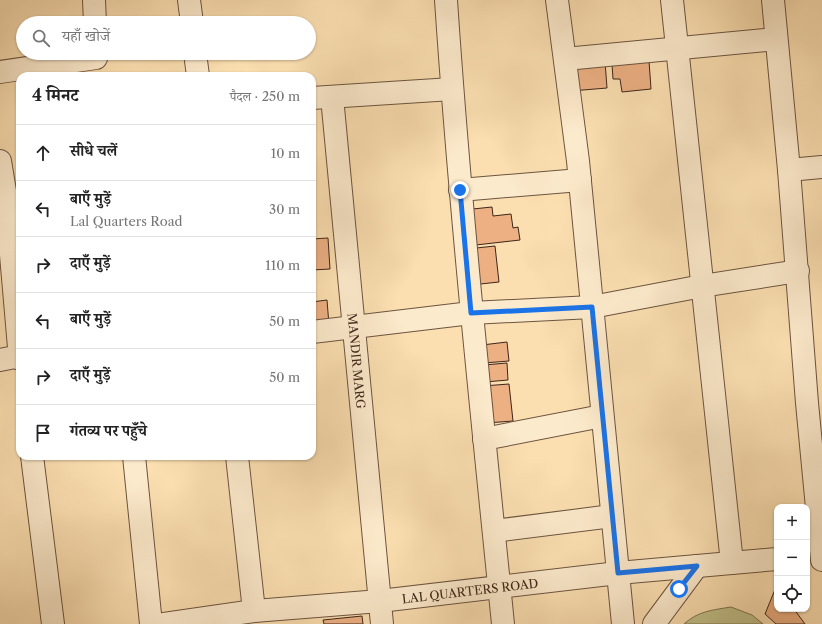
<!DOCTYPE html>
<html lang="hi">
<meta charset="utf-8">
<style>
:root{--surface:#fff;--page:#f6f6f6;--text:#222;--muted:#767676;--line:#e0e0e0}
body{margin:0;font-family:"Libre Caslon Text","Noto Serif Devanagari",serif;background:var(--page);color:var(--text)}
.controls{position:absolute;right:12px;bottom:12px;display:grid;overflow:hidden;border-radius:8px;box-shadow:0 1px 3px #0004}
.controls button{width:36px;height:36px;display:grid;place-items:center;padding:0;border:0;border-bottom:1px solid var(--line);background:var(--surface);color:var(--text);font:20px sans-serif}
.stop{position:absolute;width:12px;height:12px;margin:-9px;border:3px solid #1a73e8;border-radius:50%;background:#fff}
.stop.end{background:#1a73e8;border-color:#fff;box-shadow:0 1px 4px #0008}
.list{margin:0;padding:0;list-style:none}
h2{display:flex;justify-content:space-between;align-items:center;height:52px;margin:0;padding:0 16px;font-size:17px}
h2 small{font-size:13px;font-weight:400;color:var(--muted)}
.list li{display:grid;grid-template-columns:26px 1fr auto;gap:12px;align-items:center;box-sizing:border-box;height:56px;padding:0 16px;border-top:1px solid var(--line)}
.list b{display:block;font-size:15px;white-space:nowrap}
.list p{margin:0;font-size:13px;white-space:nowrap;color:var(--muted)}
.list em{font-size:13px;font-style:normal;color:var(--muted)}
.icon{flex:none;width:22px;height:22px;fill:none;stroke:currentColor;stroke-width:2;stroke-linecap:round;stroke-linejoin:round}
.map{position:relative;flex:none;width:822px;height:624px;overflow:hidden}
.search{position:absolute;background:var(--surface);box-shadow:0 1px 3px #0004;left:16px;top:16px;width:300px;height:44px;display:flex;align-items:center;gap:10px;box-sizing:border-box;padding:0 14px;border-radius:22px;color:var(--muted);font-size:15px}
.panel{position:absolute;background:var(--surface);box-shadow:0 1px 3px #0004;left:16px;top:72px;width:300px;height:388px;border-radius:12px}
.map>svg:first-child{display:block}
.green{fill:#c1c18a;stroke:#807452}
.building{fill:#ecb083;stroke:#3e261a}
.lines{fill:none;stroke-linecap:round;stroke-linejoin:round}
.minor-casing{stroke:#6d5440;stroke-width:24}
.minor{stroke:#fceacc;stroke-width:22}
.route{stroke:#1a73e8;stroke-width:5}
.labels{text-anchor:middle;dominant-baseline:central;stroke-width:4;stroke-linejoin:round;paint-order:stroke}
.street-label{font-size:12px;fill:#3e261a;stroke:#fceacc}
</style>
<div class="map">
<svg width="822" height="624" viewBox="0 0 822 624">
<rect width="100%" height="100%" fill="#fbdfb1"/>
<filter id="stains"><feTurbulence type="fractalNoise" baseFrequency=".005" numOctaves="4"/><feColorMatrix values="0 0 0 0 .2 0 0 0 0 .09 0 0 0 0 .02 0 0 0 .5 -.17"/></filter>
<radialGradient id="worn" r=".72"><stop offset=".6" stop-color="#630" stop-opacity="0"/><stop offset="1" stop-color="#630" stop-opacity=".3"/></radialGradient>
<path class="green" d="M731,607L752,615L763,624H684C698,611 713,610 731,607Z"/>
<path class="building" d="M605,61L607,88L571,91L569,63Z
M649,61L651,89L622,92L620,79H613L612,64Z
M312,204H314V228H312Z
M492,207L493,216L511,214L513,228L518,227L520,240L467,246L463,210Z
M328,238L330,269L312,270V239Z
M495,246L499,282L471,285L467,249Z
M327,300L329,325L312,326V302Z
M507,342L509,361L484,363L482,345Z
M507,363L508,380L485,382L484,365Z
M509,384L513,421L487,423L483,386Z
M776,587L777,588V609H794L805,624H776L765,614Z
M362,616L363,624H324L323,620Z"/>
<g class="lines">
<g class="minor-casing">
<g id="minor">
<path d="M94,0L95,23"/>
<path d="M189,0L192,23"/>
<path d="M446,0C460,209 482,416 503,624"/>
<path d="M557,0L578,161L623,624"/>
<path d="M672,0L732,563"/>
<path d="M773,0L789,170L807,403L822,560"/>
<path d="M195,53L198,76"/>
<path d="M565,59L776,39"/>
<path d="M0,72L96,58"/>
<path id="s1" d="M332,97L382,624"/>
<path d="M312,98L452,89"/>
<path d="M0,161L6,197L20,359"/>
<path d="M789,170L822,167"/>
<path d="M460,190L580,180"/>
<path d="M312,332L471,313L592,307L702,286L798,271"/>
<path d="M0,360L20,356"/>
<path d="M484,439L602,416"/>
<path d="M32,456L53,624"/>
<path d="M134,456L151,624"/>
<path d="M237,456L254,611"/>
<path d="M494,531L612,516"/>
<path id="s2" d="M164,624L254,611L380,601L618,573L777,559"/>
<path d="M654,624L697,566"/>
</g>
</g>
<use href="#minor" class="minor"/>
</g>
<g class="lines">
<path class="route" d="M460,190L471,313L592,307L618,573L697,566L679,589"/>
</g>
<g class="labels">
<g class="street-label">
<text stroke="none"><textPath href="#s1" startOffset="265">MANDIR MARG</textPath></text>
<text stroke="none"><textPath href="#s2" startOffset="308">LAL QUARTERS ROAD</textPath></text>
</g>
</g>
<rect width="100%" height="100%" filter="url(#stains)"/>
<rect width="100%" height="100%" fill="url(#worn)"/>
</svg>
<div class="controls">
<button>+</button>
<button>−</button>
<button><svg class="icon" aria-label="locate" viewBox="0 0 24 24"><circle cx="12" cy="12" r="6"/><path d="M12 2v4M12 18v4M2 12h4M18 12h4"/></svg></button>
</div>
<div class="stop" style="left:679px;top:589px"></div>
<div class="stop end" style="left:460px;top:190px"></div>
<div class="search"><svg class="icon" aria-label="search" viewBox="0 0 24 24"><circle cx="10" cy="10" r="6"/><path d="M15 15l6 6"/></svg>यहाँ खोजें</div>
<section class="panel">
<h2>4 मिनट<small>पैदल · 250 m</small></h2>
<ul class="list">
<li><svg class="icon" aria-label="ahead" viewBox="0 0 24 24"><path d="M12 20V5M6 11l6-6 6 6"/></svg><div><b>सीधे चलें</b></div><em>10 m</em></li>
<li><svg class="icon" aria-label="left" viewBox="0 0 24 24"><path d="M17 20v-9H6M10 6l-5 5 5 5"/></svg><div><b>बाएँ मुड़ें</b><p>Lal Quarters Road</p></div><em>30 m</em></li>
<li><svg class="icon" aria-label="right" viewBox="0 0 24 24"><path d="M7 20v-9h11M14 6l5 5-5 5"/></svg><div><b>दाएँ मुड़ें</b></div><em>110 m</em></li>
<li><svg class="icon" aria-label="left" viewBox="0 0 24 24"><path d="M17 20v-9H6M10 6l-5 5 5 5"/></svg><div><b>बाएँ मुड़ें</b></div><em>50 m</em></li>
<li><svg class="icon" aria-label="right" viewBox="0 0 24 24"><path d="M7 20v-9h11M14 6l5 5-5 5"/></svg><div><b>दाएँ मुड़ें</b></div><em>50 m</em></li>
<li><svg class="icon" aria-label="arrive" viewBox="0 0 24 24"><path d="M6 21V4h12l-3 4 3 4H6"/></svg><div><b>गंतव्य पर पहुँचे</b></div></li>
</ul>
</section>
</div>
